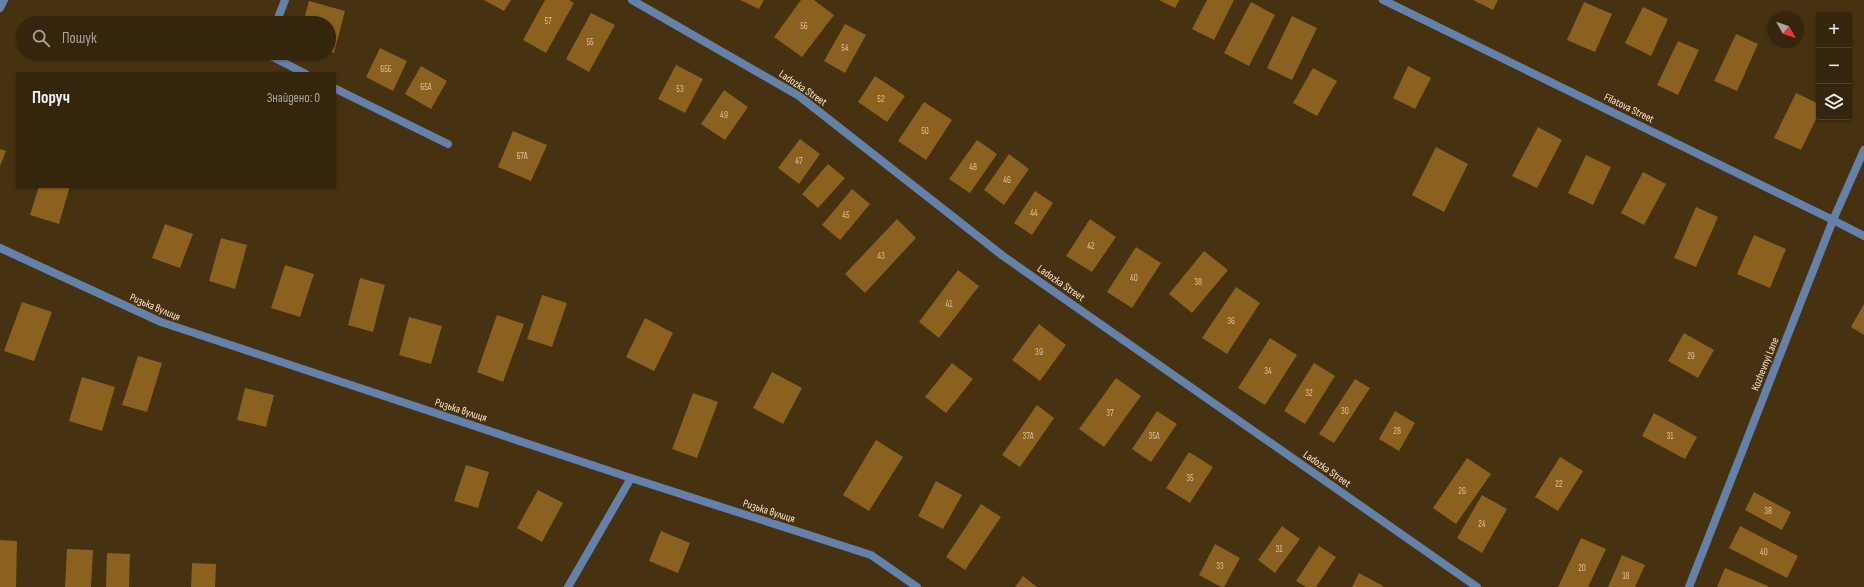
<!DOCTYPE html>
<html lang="uk">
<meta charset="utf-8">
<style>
:root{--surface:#34250c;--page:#3c2d15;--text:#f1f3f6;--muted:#a9a59d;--line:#4e422d}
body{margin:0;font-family:"Sofia Sans Condensed",sans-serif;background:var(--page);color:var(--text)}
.controls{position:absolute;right:12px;top:12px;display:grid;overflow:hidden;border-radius:4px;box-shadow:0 1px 3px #0004}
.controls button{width:36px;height:36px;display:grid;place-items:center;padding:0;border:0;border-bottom:1px solid var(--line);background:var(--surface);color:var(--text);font:20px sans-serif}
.compass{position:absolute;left:1768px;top:12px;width:36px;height:36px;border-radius:50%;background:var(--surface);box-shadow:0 1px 3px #0004;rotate:130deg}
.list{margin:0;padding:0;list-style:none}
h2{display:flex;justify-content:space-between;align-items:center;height:52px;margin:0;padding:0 16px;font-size:17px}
h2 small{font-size:13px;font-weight:400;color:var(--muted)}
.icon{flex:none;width:22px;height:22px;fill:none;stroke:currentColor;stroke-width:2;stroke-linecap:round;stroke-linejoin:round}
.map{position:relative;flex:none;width:1864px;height:587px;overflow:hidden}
.search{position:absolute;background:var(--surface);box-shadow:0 1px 3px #0004;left:16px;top:16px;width:320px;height:44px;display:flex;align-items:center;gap:10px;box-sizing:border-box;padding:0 14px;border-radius:22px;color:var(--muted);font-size:15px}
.panel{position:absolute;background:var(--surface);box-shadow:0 1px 3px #0004;left:16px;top:72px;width:320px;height:116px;border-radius:4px}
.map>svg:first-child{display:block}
.building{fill:#8a611e}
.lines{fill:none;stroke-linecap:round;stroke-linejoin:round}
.lane{stroke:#6381a9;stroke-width:8}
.street{stroke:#6381a9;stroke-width:8}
.labels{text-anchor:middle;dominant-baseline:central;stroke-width:3;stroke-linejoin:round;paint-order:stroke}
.number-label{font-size:9px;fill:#dec39c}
.street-label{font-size:11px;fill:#fae4c6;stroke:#463110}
</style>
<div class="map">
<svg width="1864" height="587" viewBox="0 0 1864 587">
<rect width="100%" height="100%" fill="#463110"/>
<path class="building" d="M484,0H511L504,11Z
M545,0H569L574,3L546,53L523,40Z
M740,0H764L759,9Z
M801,0H814L834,15L802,57L774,37Z
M1159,0H1179L1175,8Z
M1207,0H1234L1214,40L1192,29Z
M1473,0H1498L1493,10Z
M309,1L345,11L334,53L329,51V23H303Z
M1251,2L1275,15L1249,66L1224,53Z
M1584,2L1612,14L1595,52L1567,40Z
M1643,7L1668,19L1651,56L1625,43Z
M591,13L615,25L589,72L566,59Z
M1292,16L1317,28L1292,80L1267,68Z
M845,24L866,35L845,73L824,61Z
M1736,34L1758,44L1737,91L1714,81Z
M1678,41L1699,50L1678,95L1657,85Z
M380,48L407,61L393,91L366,77Z
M676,65L703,79L685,113L658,99Z
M421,66L447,81L431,109L405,94Z
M1408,66L1431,78L1415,109L1393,98Z
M1313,68L1337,81L1317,116L1293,103Z
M875,76L905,96L887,122L858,102Z
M724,90L748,107L725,140L701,124Z
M1796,93L1819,104V113L1801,150L1774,138Z
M924,102L952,120L926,160L898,141Z
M1538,127L1562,140L1537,188L1512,176Z
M513,131L547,145L531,181L498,167Z
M800,139L820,154L799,184L778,168Z
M977,140L997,154L970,193L949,179Z
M1436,147L1468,164L1444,212L1412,195Z
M0,149L6,151L0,166Z
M1009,154L1029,169L1004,205L984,190Z
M1586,155L1611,167L1593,205L1568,193Z
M828,164L845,178L818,208L802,194Z
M1643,172L1666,184L1644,225L1621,213Z
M39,186H70L59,224L30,215Z
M852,189L870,204L840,240L822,225Z
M1035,191L1053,203L1032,235L1014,223Z
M1696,207L1718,217L1696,267L1674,258Z
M897,219L916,238L865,293L845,274Z
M1090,219L1116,237L1092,272L1066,256Z
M165,224L193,234L180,268L152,258Z
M1754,235L1786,249L1770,288L1737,274Z
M221,238L247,245L235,289L209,281Z
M1136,247L1161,263L1132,308L1107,292Z
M1204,251L1228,270L1192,313L1169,294Z
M285,265L314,274L300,317L271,308Z
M958,270L979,286L939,338L919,322Z
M360,278L385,285L373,332L348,325Z
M1236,287L1260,303L1227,354L1202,338Z
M542,295L567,303L552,347L527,339Z
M22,302L52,312L34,361L4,351Z
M1864,304V335L1851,327Z
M497,315L524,324L503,382L477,372Z
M409,317L442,326L431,364L399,355Z
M645,318L673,333L654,371L626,357Z
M1039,324L1066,345L1040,381L1012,360Z
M1684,333L1714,350L1698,378L1668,361Z
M1270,338L1297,355L1265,405L1238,388Z
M138,356L162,363L147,412L122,405Z
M952,363L973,379L946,413L925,397Z
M1314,363L1335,376L1305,424L1284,411Z
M772,372L802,388L783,424L753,408Z
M82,377L115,387L102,431L69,421Z
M1116,378L1141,396L1104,447L1079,429Z
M1355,379L1370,388L1334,443L1319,434Z
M245,388L274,395L266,427L237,420Z
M693,393L718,402L697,458L672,449Z
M1037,405L1054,418L1020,467L1002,455Z
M1157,411L1177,424L1151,462L1132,449Z
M1395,411L1415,423L1399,451L1379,439Z
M1654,413L1697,437L1685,459L1642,436Z
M876,440L903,457L869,511L843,495Z
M1189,452L1213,467L1190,503L1166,488Z
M1560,457L1583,471L1558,511L1535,497Z
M1467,458L1491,474L1456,524L1433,508Z
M466,465L489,472L478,508L454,501Z
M936,481L962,495L943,529L918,516Z
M538,490L563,503L542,542L517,528Z
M1754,492L1791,512L1782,530L1745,510Z
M1482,495L1507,509L1482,553L1457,538Z
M981,504L1001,517L965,570L946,557Z
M1282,526L1300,539L1275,573L1258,560Z
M1740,526L1798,556L1787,578L1729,548Z
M661,531L690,543L678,573L649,561Z
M1581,538L1606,549L1588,587H1558Z
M0,540L17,541L16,587H0Z
M1215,544L1240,558L1224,587H1221L1199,575Z
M1319,546L1336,557L1316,587H1306L1296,581Z
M67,549L93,550L91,587H65Z
M107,553L130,554L129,587H106Z
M1622,555L1645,565L1635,587H1608Z
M192,563L216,564L215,587H191Z
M1725,568L1768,586V587H1717Z
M1359,573L1383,586L1382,587H1352Z
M1023,576L1037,587H1015Z"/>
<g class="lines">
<path class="lane" d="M276,23L285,0
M267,53V54L306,74
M334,88L448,144"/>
<path class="street" d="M632,0L799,96L1003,256L1477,587
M1383,0L1833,220L1864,236
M0,8L4,0
M0,248L161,322L631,478L871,555L917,587
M568,587L631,478
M1689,587L1833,220L1864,150"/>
</g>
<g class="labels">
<g class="number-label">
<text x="548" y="21">57</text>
<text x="804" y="26">56</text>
<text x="590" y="42">55</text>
<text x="845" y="48">54</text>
<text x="386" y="69">65Б</text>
<text x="426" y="87">65А</text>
<text x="680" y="89">53</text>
<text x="881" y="99">52</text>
<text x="724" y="115">49</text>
<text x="925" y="131">50</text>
<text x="522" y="156">67А</text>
<text x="799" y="161">47</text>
<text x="973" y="167">48</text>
<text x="1007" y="180">46</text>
<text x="1034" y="213">44</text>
<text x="846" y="215">45</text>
<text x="1091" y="246">42</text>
<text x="881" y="256">43</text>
<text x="1134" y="278">40</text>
<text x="1198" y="282">38</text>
<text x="949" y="304">41</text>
<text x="1231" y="321">36</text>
<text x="1039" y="352">39</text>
<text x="1691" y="356">29</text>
<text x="1268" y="371">34</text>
<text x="1309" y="393">32</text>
<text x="1345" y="411">30</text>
<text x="1110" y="413">37</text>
<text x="1397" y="431">28</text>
<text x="1028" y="436">37А</text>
<text x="1154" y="436">35А</text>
<text x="1670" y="436">31</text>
<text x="1190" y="478">35</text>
<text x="1559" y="484">22</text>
<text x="1462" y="491">26</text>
<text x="1768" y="511">38</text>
<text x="1482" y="524">24</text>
<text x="1279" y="549">31</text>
<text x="1764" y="552">40</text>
<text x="1220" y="566">33</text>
<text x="1582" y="568">20</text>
<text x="1626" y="576">18</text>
</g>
<g class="street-label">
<text transform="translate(803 88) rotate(34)">Ladozka Street</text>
<text transform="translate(1629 108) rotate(26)">Filatova Street</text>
<text transform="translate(1061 283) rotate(35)">Ladozka Street</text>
<text transform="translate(155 307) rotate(23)">Ризька вулиця</text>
<text transform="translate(1765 364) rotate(-68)">Kozhevnyi Lane</text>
<text transform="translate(461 410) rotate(18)">Ризька вулиця</text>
<text transform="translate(1327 469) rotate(35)">Ladozka Street</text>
<text transform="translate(769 511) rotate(18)">Ризька вулиця</text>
</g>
</g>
</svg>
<div class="controls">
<button>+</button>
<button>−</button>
<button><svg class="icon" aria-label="layers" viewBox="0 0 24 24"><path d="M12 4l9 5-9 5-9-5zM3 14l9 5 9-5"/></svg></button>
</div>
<svg class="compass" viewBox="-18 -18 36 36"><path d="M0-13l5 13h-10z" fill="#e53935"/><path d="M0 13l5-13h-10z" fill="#a9a59d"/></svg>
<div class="search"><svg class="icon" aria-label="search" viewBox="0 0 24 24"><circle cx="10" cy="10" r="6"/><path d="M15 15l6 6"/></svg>Пошук</div>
<section class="panel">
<h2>Поруч<small>Знайдено: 0</small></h2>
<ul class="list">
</ul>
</section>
</div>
